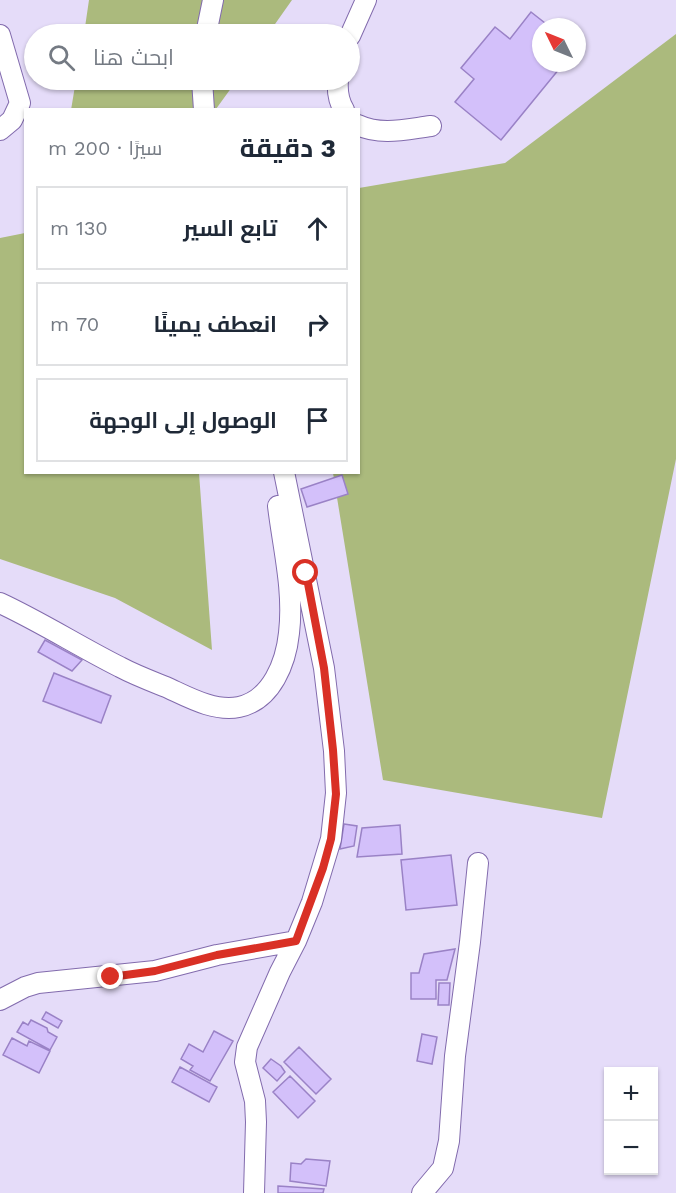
<!DOCTYPE html>
<html lang="ar">
<meta charset="utf-8">
<style>
:root{--surface:#fff;--page:#f6f6f7;--text:#1f2937;--muted:#747a83;--line:#e0e1e3}
body{margin:0;font-family:"Work Sans",Cairo,sans-serif;background:var(--page);color:var(--text);direction:rtl}
.controls{position:absolute;right:18px;bottom:18px;display:grid;overflow:hidden;border-radius:0px;box-shadow:0 2px 4px #0004}
.controls button{width:54px;height:54px;display:grid;place-items:center;padding:0;border:0;border-bottom:2px solid var(--line);background:var(--surface);color:var(--text);font:30px sans-serif}
.compass{position:absolute;left:532px;top:18px;width:54px;height:54px;border-radius:50%;background:var(--surface);box-shadow:0 2px 4px #0004;rotate:313deg}
.stop{position:absolute;width:18px;height:18px;margin:-14px;border:4px solid #d93025;border-radius:50%;background:#fff}
.stop.end{background:#d93025;border-color:#fff;box-shadow:0 2px 6px #0008}
.list{margin:0;padding:0;list-style:none}
h2{display:flex;justify-content:space-between;align-items:center;height:78px;margin:0;padding:0 24px;font-size:26px}
h2 small{font-size:20px;font-weight:400;color:var(--muted)}
.list li{display:grid;grid-template-columns:39px 1fr auto;gap:18px;align-items:center;box-sizing:border-box;height:84px;margin:0 12px 12px;padding:0 12px;border:2px solid var(--line);border-radius:0px}
.list b{display:block;font-size:22px;white-space:nowrap}
.list em{font-size:20px;font-style:normal;color:var(--muted)}
.icon{flex:none;width:33px;height:33px;fill:none;stroke:currentColor;stroke-width:2;stroke-linecap:round;stroke-linejoin:round}
.map{position:relative;flex:none;width:676px;height:1193px;overflow:hidden;direction:ltr}
.search{position:absolute;background:var(--surface);box-shadow:0 2px 4px #0004;left:24px;top:24px;width:336px;height:66px;display:flex;align-items:center;gap:15px;box-sizing:border-box;padding:0 21px;border-radius:33px;color:var(--muted);font-size:22px}
.panel{position:absolute;background:var(--surface);box-shadow:0 2px 4px #0004;left:24px;top:108px;width:336px;height:366px;border-radius:0px;direction:rtl}
.map>svg:first-child{display:block}
.green{fill:#abba7d}
.building{fill:#d3c0fa;stroke:#9a82c6;stroke-width:1.5}
.lines{fill:none;stroke-linecap:round;stroke-linejoin:round}
.minor-casing{stroke:#826bad;stroke-width:22}
.minor{stroke:#fff;stroke-width:20}
.route{stroke:#d93025;stroke-width:8}
</style>
<div class="map">
<svg width="676" height="1193" viewBox="0 0 676 1193">
<rect width="100%" height="100%" fill="#e5dcf9"/>
<path class="green" d="M89,0H292L268,34H84Z
M676,34V459L602,818L383,780L333,473L358,472L359,188L505,163Z
M76,80H237L216,109L71,110Z
M25,233L26,472L199,473L212,650L115,598L0,559V238Z"/>
<path class="building" d="M531,12L550,27H541V63H564L501,140L455,102L474,79L461,68L495,27L510,39Z
M342,475L348,494L307,507L301,489Z
M45,640L82,660L72,671L38,652Z
M54,673L111,696L101,723L43,701Z
M344,824L357,826L354,846L340,849Z
M400,825L402,854L357,857L362,828Z
M451,855L457,905L406,910L401,860Z
M455,949L447,980H436V999H411V973H419L424,954Z
M439,983H450L449,1005H438Z
M46,1012L62,1021L58,1028L42,1019Z
M31,1020L47,1028L48,1032L57,1037L50,1050L17,1032L23,1022L28,1025Z
M214,1031L233,1041L210,1081L190,1070L193,1066L181,1059L189,1044L203,1052Z
M422,1034L437,1037L432,1064L417,1061Z
M12,1038L27,1046L29,1041L50,1051L39,1073L3,1055Z
M299,1047L331,1079L316,1094L284,1062Z
M271,1059L281,1066L285,1072L277,1081L263,1068Z
M180,1067L217,1087L209,1102L172,1082Z
M290,1076L315,1101L298,1118L273,1092Z
M306,1159L330,1161L326,1186L290,1181L291,1163L301,1164Z
M278,1186L324,1189L323,1193H278Z"/>
<g class="lines">
<g class="minor-casing">
<path id="minor" d="M206,34L213,0
M0,35L20,103L12,120L0,130
M350,36L366,0
M202,80L204,110
M338,80C337,91 338,100 344,110
M358,125C381,136 407,129 431,126
M0,603C41,622 80,647 120,667C135,675 151,681 166,687C188,697 214,712 239,707C272,700 286,662 289,633C294,590 283,548 278,506
M0,1000L25,987L38,983L155,971L217,955L296,941
M254,1193L256,1122L255,1101L245,1062L247,1047L280,972L296,941L312,902L331,839L336,793L334,751L324,668L284,472
M422,1193L443,1168L449,1141L455,1056L470,942L478,863"/>
</g>
<use href="#minor" class="minor"/>
</g>
<g class="lines">
<path class="route" d="M111,977L155,971L217,955L296,941L323,868L331,839L336,794L333,750L324,668L306,573"/>
</g>
</svg>
<div class="controls">
<button>+</button>
<button>−</button>
</div>
<svg class="compass" viewBox="-18 -18 36 36"><path d="M0-13l5 13h-10z" fill="#e53935"/><path d="M0 13l5-13h-10z" fill="#747a83"/></svg>
<div class="stop" style="left:306px;top:573px"></div>
<div class="stop end" style="left:111px;top:977px"></div>
<div class="search"><svg class="icon" aria-label="search" viewBox="0 0 24 24"><circle cx="10" cy="10" r="6"/><path d="M15 15l6 6"/></svg>ابحث هنا</div>
<section class="panel">
<h2>3 دقيقة<small>سيرًا · 200 m</small></h2>
<ul class="list">
<li><svg class="icon" aria-label="ahead" viewBox="0 0 24 24"><path d="M12 20V5M6 11l6-6 6 6"/></svg><div><b>تابع السير</b></div><em>130 m</em></li>
<li><svg class="icon" aria-label="right" viewBox="0 0 24 24"><path d="M7 20v-9h11M14 6l5 5-5 5"/></svg><div><b>انعطف يمينًا</b></div><em>70 m</em></li>
<li><svg class="icon" aria-label="arrive" viewBox="0 0 24 24"><path d="M6 21V4h12l-3 4 3 4H6"/></svg><div><b>الوصول إلى الوجهة</b></div></li>
</ul>
</section>
</div>
